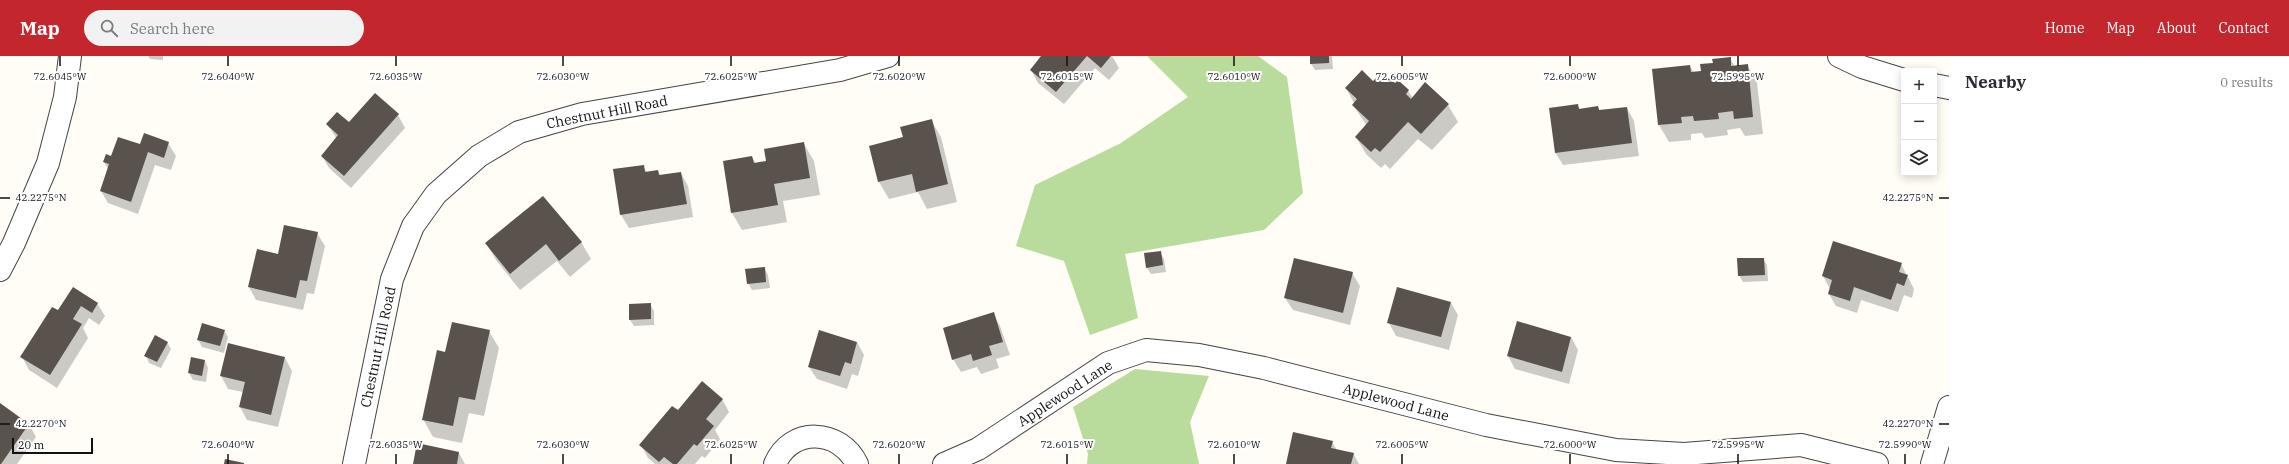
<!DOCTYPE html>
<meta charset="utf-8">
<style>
:root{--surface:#fff;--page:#f2f2f3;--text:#2b2b33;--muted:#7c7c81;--line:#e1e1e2;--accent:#c4262e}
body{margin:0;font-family:"IBM Plex Serif",serif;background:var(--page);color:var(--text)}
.controls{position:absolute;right:12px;top:12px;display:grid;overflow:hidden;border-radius:4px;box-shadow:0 2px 10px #0003}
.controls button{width:36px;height:36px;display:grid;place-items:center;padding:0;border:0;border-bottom:1px solid var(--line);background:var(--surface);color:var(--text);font:20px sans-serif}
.scale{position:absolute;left:12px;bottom:10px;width:81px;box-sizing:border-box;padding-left:4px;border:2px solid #111;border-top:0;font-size:11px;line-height:14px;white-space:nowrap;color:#111;-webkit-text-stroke:3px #fff;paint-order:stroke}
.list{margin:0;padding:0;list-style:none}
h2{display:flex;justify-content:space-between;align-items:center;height:52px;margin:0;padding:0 16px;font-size:17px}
h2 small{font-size:13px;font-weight:400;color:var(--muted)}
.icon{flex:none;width:22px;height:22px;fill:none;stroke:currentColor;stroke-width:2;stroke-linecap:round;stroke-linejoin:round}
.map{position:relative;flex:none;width:1949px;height:408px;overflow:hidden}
header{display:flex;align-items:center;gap:24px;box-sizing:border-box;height:56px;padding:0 20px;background:var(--accent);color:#fff}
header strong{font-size:19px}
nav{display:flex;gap:22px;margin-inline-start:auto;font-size:14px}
.search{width:280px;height:36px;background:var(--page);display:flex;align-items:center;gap:10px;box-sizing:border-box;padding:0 14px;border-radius:22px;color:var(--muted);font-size:15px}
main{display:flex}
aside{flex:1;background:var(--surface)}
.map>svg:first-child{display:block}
.forest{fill:#b9dc9c}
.shadow{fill:#0003}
.building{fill:#5a524d}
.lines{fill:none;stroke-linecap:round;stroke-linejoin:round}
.minor-casing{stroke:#444;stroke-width:24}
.tertiary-casing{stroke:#444;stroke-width:24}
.minor{stroke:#fff;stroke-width:22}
.tertiary{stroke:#fff;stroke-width:22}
.ticks{fill:none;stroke:#111;stroke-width:1.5}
.labels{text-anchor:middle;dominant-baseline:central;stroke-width:4;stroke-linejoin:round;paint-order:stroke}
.street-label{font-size:14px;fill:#111;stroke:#fff}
.ticks-label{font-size:10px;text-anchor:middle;fill:#111;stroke:#fff;stroke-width:4;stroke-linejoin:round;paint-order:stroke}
</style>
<header>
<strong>Map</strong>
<div class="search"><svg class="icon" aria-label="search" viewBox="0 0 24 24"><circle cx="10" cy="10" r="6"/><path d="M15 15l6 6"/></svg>Search here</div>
<nav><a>Home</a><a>Map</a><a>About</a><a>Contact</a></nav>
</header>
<main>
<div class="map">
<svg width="1949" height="408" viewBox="0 0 1949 408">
<rect width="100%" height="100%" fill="#fffdf5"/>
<path class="forest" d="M1147,0H1258L1287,21L1303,137L1264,174L1125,198L1138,262L1090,279L1064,205L1016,190L1035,129L1121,87L1188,41Z
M1135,313L1209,320L1190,366L1199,408H1087L1088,398L1073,351Z"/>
<path class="shadow" d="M148,0H163V4L150,3Z
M1043,0H1112L1119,12L1109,24L1095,12L1064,48L1038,27L1031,14Z
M1311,0H1332L1333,13L1315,14L1311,8Z
M1730,2L1735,11L1747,9L1757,27L1763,78L1745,80L1740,72L1727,74L1728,79L1705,82L1702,77L1691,78V84L1669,86L1659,69L1654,14L1690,10L1694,17L1702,16L1714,8Z
M1373,26L1395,29L1408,35L1413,42L1448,49L1458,66L1432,94L1418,83L1390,113L1385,108L1381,112L1366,98L1356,81L1367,70L1353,49L1354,47L1346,32Z
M1577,49L1580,53L1598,51L1600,55L1627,52L1634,65L1639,100L1563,109L1555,96Z
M398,59L405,72L351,132L329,112L322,100L337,83L327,68H349Z
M931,64L941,81L957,146L927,153L918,136L889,143L879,126L870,90L904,82Z
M168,87L176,100L171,114L155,109L138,158L108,147L101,135L108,113L104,106L141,90Z
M804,88L814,105L820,139L783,145L787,166L742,174L732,157L752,101L756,108L767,106Z
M643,110L647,116L658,115L661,120L681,117L688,130L693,161L629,172L621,159Z
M317,177L325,190L314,238L307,237L303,254L256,244L249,231L279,199Z
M581,186L591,203L570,221L557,205L520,234L496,204L486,187Z
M1160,196L1164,203L1166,216L1151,218L1147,212Z
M1763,203L1767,209L1768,225L1743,226L1739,219Z
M1901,208L1914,233L1912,242L1904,239L1898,256L1861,244L1857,257L1836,250L1829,238L1830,233L1823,220Z
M764,212L768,219L770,232L752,234L748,227Z
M1352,217L1360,230L1350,269L1293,254L1285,242Z
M74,232L97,247L105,260L99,269L89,262L83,272L88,282L57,332L29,314L22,301L59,256Z
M1451,247L1458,259L1449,294L1396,280L1389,267Z
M650,248L654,255V269L634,270L630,264Z
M993,257L1000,270L1010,299L996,303L999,312L981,318L977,311L961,316L953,303Z
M224,275L228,281L224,297L202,291L198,284Z
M489,275L499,292L484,360L469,357L462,387L433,381L423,363L446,297Z
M1571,281L1578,294L1569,328L1515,313L1508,300Z
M167,286L171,293L161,312L149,307L146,300Z
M857,286L864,299L858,320L852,318L847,333L817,323L809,311Z
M285,302L292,315L278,371L247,364L240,351L243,336L228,333L221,320Z
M205,305L208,312L206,326L193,324L189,317Z
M722,343L729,356L715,374L720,383L705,402L702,400L695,408H655L648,402L641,389L678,356Z
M0,349L29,368L36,381L17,408H0Z
M1332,386L1337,394L1353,397L1359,408H1287Z
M459,397L465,408H414Z"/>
<path class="building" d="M1041,0H1087L1056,36L1030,14Z
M1087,0H1111L1101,12Z
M1310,0H1329V7L1310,8Z
M1731,1V10L1748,8L1753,61L1734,63L1733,55L1718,57L1719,63L1694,65L1693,60L1681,61L1682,67L1658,69L1652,13L1690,9L1691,16L1701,15L1700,8L1713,7L1712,3Z
M1362,14L1373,25L1382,16L1395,27L1398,24L1409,34L1406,38L1411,43L1425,26L1449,48L1421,78L1408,66L1380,96L1375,92L1371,96L1355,81L1369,65L1352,49L1357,43L1345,32Z
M375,37L399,58L344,120L321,100L338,79L326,68L337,56L349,66Z
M1578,48L1579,53L1598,50L1599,54L1627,51L1632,87L1555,97L1549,52Z
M932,63L948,128L916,136L912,118L878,126L869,90L903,81L900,71Z
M144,77L169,86L164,102L148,96L131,146L100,135L109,108L103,106L106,98L111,100L118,81L140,88Z
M804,86L810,122L774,128L778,149L731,157L723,105L752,100L754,107L766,105L764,93Z
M644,109L645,116L658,114L659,119L681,116L687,148L620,159L613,113Z
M543,140L582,186L559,205L546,188L510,218L485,187Z
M284,169L318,176L307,225L300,224L296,242L248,231L257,193L278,198Z
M1833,185L1902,207L1899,216L1908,219L1904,230L1897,227L1891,244L1854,231L1850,245L1828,238L1832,224L1822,220Z
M1161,195L1163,209L1146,212L1144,197Z
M1294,202L1353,216L1343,257L1284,242Z
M1737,202H1764L1765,219L1738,220Z
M765,211L766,226L747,228L745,213Z
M73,231L98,247L92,257L81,250L73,263L82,268L50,319L20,301L52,251L58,254Z
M1397,231L1451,246L1441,281L1387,267Z
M651,247V263L629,264V248Z
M994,256L1003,286L989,290L992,299L973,305L971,298L952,304L943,272Z
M1517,265L1571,281L1562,316L1507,300Z
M452,266L490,274L475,344L459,341L453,370L422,364L437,294L445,296Z
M202,267L225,274L220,290L197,284Z
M819,274L857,286L851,308L845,306L840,320L808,311Z
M155,279L168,286L157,306L144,300Z
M228,287L285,301L271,359L239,351L245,326L220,320Z
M191,301L205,304L202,320L188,317Z
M702,325L723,343L706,363L714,370L697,390L694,388L677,408H673L664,401L659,406L639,389L672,350L678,354Z
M0,347L29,368L1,408H0Z
M1293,376L1333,385L1331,392L1354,397L1351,408H1286Z
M417,387L459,396L457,408H413Z
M225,403L244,407V408H224Z"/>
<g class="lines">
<g class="minor-casing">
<path id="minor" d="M1839,0L1862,11L1904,24
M1934,29L1949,32
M354,408L392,223L413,170L436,138L479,100L519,76L582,58L840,14L888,0
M775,408C791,370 840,373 857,408
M944,408L978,393L1108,307L1146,294L1199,299L1264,312L1486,369L1616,394L1684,398L1801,389L1877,408"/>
</g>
<g class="tertiary-casing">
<path id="tertiary" d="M0,214L14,187L48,107L65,41L70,0
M1932,408L1949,351"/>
</g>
<use href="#minor" class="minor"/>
<use href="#tertiary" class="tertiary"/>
</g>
<path class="ticks" d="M60,0V10M228,0V10M396,0V10M563,0V10M731,0V10M899,0V10M1067,0V10M1234,0V10M1402,0V10M1570,0V10M1738,0V10M0,142H10M1939,142H1949M0,368H10M1939,368H1949M228,398V408M396,398V408M563,398V408M731,398V408M899,398V408M1067,398V408M1234,398V408M1402,398V408M1570,398V408M1738,398V408M1905,398V408"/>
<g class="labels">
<g class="street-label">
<text transform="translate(607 56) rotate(-11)">Chestnut Hill Road</text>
<text transform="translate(378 291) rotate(-78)">Chestnut Hill Road</text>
<text transform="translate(1065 337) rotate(-33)">Applewood Lane</text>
<text transform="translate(1396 346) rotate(15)">Applewood Lane</text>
</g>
</g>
<g class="ticks-label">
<text x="60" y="24">72.6045°W</text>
<text x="228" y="24">72.6040°W</text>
<text x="396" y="24">72.6035°W</text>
<text x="563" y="24">72.6030°W</text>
<text x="731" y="24">72.6025°W</text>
<text x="899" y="24">72.6020°W</text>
<text x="1067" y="24">72.6015°W</text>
<text x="1234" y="24">72.6010°W</text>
<text x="1402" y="24">72.6005°W</text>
<text x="1570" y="24">72.6000°W</text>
<text x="1738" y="24">72.5995°W</text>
<text x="41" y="145">42.2275°N</text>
<text x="1908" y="145">42.2275°N</text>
<text x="41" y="371">42.2270°N</text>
<text x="1908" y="371">42.2270°N</text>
<text x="228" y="392">72.6040°W</text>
<text x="396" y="392">72.6035°W</text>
<text x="563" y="392">72.6030°W</text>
<text x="731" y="392">72.6025°W</text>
<text x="899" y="392">72.6020°W</text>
<text x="1067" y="392">72.6015°W</text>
<text x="1234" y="392">72.6010°W</text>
<text x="1402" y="392">72.6005°W</text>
<text x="1570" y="392">72.6000°W</text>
<text x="1738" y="392">72.5995°W</text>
<text x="1905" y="392">72.5990°W</text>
</g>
</svg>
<div class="controls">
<button>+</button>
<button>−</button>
<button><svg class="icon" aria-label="layers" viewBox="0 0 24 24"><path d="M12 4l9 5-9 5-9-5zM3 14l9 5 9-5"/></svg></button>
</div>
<div class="scale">20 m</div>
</div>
<aside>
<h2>Nearby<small>0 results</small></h2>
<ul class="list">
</ul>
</aside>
</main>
